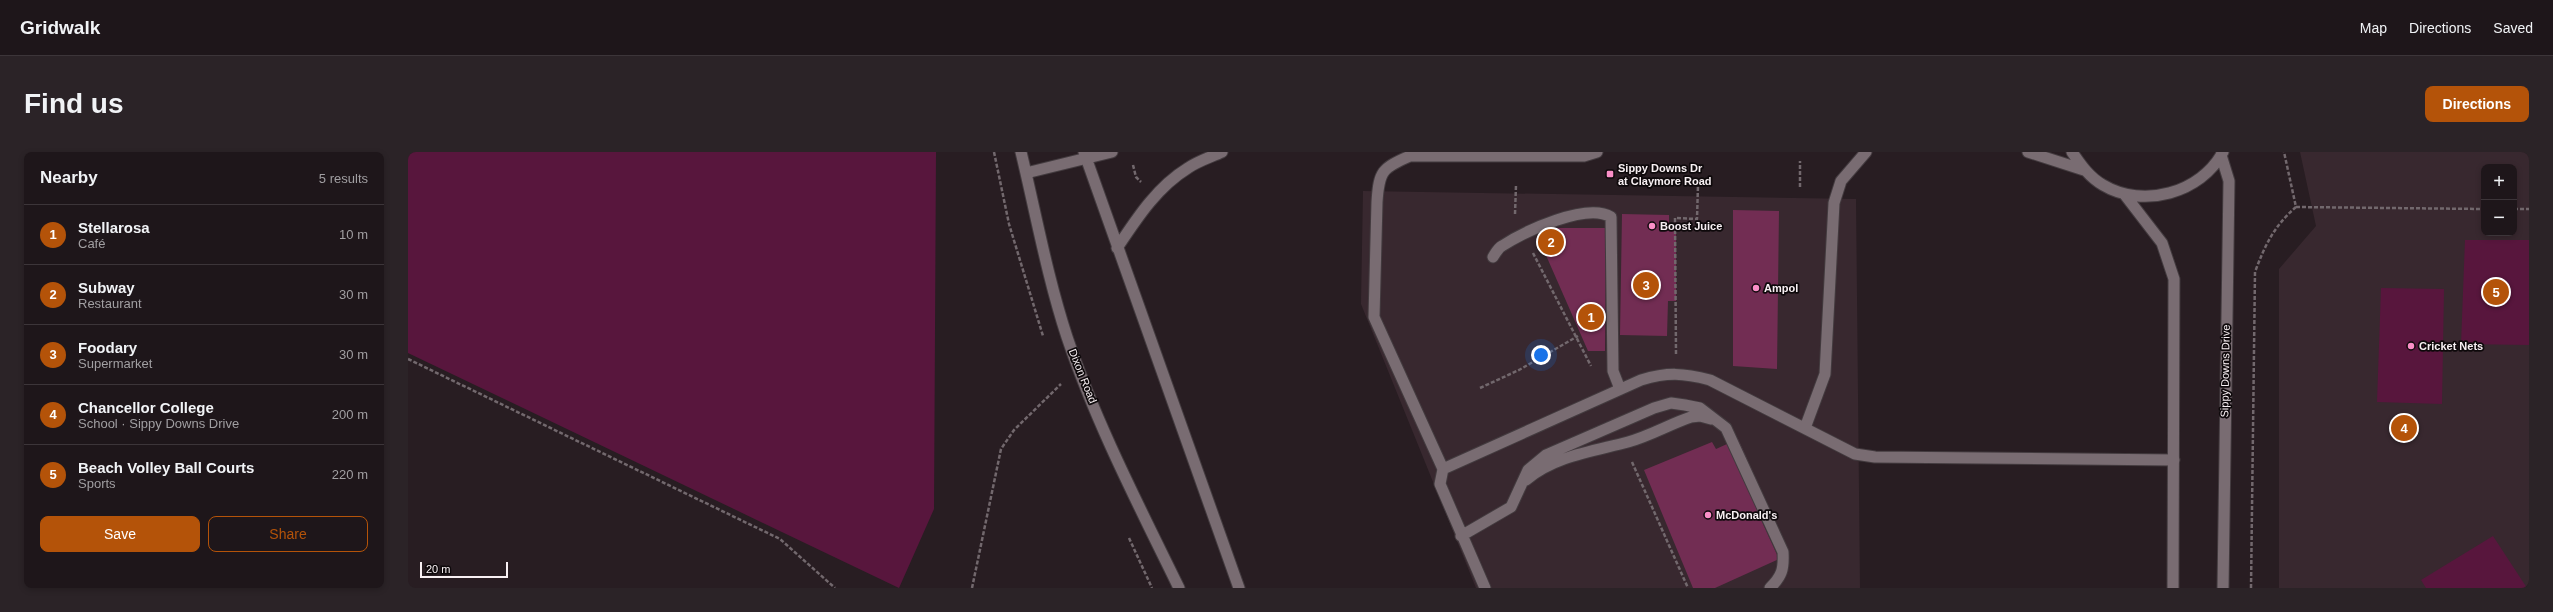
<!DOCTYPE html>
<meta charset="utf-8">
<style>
:root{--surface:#1e161a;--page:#2b2327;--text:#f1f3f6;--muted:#a19fa2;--line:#3c3539;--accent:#b45309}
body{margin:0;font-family:Helvetica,sans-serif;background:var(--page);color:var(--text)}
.controls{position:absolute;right:12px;top:12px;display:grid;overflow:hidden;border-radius:8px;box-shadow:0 2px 6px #0003}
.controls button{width:36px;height:36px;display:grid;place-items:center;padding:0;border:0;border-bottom:1px solid var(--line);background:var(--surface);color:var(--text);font:20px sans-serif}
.scale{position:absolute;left:12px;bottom:10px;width:88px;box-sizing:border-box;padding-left:4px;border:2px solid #f8f0f3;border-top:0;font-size:11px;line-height:14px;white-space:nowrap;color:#f8f0f3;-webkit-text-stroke:3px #0e090b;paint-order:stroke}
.you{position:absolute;left:1133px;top:203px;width:14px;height:14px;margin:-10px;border:3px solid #fff;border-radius:50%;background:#1a73e8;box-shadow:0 0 0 6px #1a73e833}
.badge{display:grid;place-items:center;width:26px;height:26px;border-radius:50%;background:var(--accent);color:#fff;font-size:13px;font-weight:700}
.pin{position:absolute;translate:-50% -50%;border:2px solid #fff;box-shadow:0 1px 4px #0006}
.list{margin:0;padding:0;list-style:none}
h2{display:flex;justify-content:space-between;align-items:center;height:52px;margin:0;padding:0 16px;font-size:17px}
h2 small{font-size:13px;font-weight:400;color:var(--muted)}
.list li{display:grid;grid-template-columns:26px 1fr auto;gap:12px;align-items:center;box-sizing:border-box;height:60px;padding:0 16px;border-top:1px solid var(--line)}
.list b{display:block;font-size:15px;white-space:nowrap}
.list p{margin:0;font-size:13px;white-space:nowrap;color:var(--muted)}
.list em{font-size:13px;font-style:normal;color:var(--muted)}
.actions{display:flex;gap:8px;padding:12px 16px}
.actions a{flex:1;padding:9px 0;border:1px solid var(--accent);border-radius:8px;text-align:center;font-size:14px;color:var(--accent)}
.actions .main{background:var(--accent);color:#fff}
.map{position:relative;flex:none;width:2121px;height:436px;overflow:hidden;border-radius:8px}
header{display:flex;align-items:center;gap:24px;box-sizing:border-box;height:56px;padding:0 20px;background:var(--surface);border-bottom:1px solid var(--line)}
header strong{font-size:19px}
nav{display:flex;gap:22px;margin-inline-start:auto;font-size:14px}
.intro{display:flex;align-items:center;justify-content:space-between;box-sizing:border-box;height:96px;padding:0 24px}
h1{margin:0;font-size:28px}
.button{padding:10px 18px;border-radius:8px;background:var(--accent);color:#fff;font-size:14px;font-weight:700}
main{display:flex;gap:24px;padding:0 24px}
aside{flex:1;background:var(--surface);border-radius:8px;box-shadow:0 2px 6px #0003}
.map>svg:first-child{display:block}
.built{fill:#38282f;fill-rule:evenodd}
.green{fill:#58163d}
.building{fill:#722d53}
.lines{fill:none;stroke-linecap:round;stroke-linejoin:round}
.service-casing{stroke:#433b3f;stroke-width:13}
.secondary-casing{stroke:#433b3f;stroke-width:13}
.path{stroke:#72686d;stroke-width:2.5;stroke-dasharray:4 2;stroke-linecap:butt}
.service{stroke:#796c72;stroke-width:11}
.secondary{stroke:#796c72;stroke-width:11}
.poi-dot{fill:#fa8fc7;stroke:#0e090b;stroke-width:1.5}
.labels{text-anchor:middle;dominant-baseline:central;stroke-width:3.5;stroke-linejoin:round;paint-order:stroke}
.poi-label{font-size:11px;font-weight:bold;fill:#f8f0f3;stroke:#0e090b;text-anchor:start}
.street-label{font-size:11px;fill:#f8f0f3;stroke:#0e090b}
</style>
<header>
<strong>Gridwalk</strong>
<nav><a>Map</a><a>Directions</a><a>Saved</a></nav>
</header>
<div class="intro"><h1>Find us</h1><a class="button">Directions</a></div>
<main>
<aside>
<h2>Nearby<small>5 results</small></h2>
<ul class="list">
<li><span class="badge">1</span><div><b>Stellarosa</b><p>Café</p></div><em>10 m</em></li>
<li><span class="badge">2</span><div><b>Subway</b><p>Restaurant</p></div><em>30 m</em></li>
<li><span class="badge">3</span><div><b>Foodary</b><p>Supermarket</p></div><em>30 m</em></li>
<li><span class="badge">4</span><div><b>Chancellor College</b><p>School · Sippy Downs Drive</p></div><em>200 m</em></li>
<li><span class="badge">5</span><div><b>Beach Volley Ball Courts</b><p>Sports</p></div><em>220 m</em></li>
</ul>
<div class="actions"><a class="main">Save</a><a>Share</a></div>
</aside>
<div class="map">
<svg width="2121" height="436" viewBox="0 0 2121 436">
<rect width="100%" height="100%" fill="#281d22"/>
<path class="built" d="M1892,0H2121V436H1871V117L1908,74ZM2076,15H2106V81H2076Z
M955,39L1448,47L1452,436H1068L953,152Z"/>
<path class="green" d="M0,0H528L526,357L491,436L0,201Z
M2057,88H2121V193L2053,192Z
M1973,136L2036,137L2034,252L1969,250Z
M2085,384L2119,436H2018L2013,428Z"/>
<path class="building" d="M1325,58L1371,59L1369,217L1325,214Z
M1214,62L1261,63V74L1268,75V149H1260L1259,184L1212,183Z
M1149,76H1198L1197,199H1180L1130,85Z
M1330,287L1361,356L1350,361L1371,407L1307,436H1285L1236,318L1304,290L1308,297Z"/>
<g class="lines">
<g class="service-casing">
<path id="service" d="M1085,105C1087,102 1090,96 1094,94C1117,79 1179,50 1203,65L1205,219L1212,237
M1397,276L1417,222L1426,51L1433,29L1458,0
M1035,317L966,165L969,50C971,19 974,16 1002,4H1176L1189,0
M1118,328C1146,304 1186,299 1220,290C1242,284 1262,272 1283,265L1292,264L1303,267
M1053,384L1103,355L1120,318L1138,303L1246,256L1263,251L1277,253L1292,256L1318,276L1375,400C1376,417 1374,424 1362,436
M1077,436L1032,332L1035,317L1233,228C1260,220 1275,221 1302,228L1447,302L1467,305L1766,308"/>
</g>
<g class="secondary-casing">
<path id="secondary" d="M613,0C628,62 639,124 659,185C688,271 731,354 771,436
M676,0L831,436
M1620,0L1676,18
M1664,0C1673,13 1681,25 1695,33C1735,57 1793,41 1815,0
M1813,3L1821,29L1815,436
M618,21L704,0
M1717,43L1754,91L1766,127L1765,436
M709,96C729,66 749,35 780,16C790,9 803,5 814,0"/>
</g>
<path class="path" d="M586,0L601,72L635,184
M725,13L728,25L733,30
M1392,35V9
M1888,55L2076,57
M2106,57H2121
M1107,62L1108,33
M1125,101L1183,214
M1268,202L1267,66L1289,67L1290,33
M0,207L372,387L427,436
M1072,236L1111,218L1170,184
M1224,310L1280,436
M721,386L744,436
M564,436L593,297L606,278L653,232
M1843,436L1847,120C1857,93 1866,74 1888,55L1876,0"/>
<use href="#service" class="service"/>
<use href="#secondary" class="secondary"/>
</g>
<g class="poi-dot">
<rect x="1198" y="18" width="8" height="8" rx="2"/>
<circle cx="1244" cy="74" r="4"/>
<circle cx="1348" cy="136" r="4"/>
<circle cx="2003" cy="194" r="4"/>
<circle cx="1300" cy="363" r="4"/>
</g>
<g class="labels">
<g class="poi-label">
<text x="1210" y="16">Sippy Downs Dr<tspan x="1210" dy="13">at Claymore Road</tspan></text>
<text x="1252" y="74">Boost Juice</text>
<text x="1356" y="136">Ampol</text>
<text x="2011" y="194">Cricket Nets</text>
<text x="1308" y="363">McDonald's</text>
</g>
<g class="street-label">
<text transform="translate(1817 219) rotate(-89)">Sippy Downs Drive</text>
<text transform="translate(675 224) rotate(68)">Dixon Road</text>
</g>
</g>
</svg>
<div class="controls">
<button>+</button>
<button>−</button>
</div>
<div class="scale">20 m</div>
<div class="you"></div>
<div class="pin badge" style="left:1183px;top:165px">1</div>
<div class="pin badge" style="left:1143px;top:90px">2</div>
<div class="pin badge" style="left:1238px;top:133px">3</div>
<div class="pin badge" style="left:1996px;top:276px">4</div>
<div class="pin badge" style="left:2088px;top:140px">5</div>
</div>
</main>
